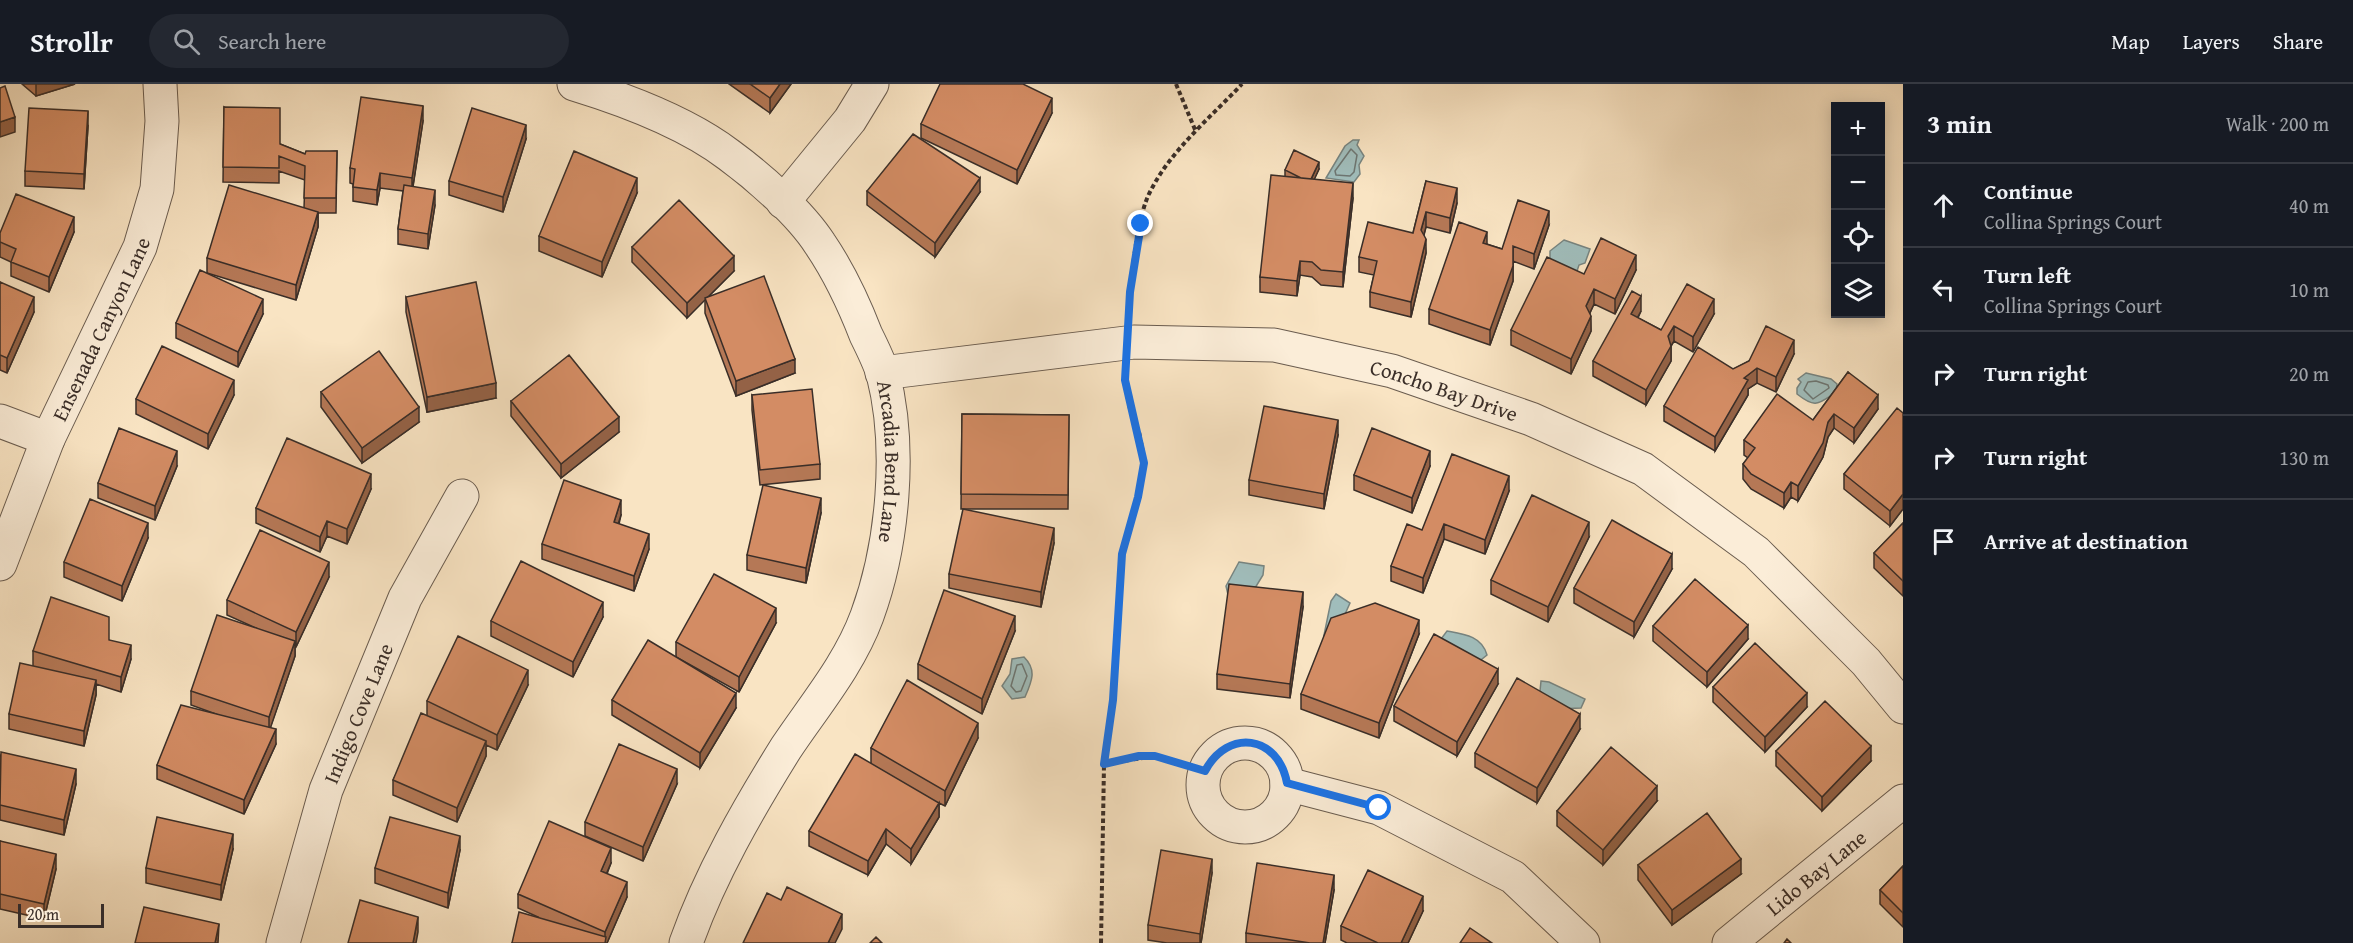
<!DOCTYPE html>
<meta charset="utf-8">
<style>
:root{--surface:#171b24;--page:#242831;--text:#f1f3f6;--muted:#9ea1a6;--line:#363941}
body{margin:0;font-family:"Gentium Book Plus",serif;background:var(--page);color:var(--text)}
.controls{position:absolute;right:18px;top:18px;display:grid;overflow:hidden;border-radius:0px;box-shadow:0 3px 15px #0003}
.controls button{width:54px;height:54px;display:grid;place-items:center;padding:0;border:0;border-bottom:2px solid var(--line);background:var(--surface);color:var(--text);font:30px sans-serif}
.scale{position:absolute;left:18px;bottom:15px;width:86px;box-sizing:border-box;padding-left:6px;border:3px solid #3a2e28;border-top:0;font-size:16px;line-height:21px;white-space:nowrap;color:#3a2e28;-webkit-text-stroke:4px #fbedd8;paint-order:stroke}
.stop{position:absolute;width:18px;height:18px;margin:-14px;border:4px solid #1a73e8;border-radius:50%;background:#fff}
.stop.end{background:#1a73e8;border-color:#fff;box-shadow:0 2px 6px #0008}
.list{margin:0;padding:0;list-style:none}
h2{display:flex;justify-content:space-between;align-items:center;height:78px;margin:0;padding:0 24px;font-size:26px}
h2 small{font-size:20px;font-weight:400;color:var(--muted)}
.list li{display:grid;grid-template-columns:39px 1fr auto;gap:18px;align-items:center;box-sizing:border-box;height:84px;padding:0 24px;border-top:2px solid var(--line)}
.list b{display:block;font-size:22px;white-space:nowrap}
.list p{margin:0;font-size:20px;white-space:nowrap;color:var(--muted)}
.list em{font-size:20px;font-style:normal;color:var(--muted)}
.icon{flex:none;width:33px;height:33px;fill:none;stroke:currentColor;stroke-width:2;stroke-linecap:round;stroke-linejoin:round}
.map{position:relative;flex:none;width:1903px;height:859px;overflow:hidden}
header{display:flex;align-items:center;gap:36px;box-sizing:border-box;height:84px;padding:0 30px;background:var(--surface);border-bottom:2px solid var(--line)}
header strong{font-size:28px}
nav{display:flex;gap:33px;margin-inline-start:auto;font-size:21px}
.search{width:420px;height:54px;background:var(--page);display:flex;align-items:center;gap:15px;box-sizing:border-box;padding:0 21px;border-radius:33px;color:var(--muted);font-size:22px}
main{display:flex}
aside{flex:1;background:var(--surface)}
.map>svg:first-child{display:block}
.water{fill:#a0bdbb;stroke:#778480;stroke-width:1.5}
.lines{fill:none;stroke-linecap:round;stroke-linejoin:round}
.shore{stroke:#6d7672;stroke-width:1.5}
.minor-casing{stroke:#6a5c4f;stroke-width:35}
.path{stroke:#3a2e28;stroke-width:4;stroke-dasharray:4.5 3;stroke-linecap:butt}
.minor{stroke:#fbedd8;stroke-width:33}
.wall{fill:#b57856;stroke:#3a2e28;stroke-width:1.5}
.shaded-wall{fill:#946246;stroke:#3a2e28;stroke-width:1.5}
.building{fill:#d38c64;stroke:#3a2e28;stroke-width:1.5}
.route{stroke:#1a73e8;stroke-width:8}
.labels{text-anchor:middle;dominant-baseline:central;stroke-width:4.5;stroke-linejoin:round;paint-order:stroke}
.street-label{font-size:21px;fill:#3a2e28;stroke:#fbedd8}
</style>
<header>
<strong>Strollr</strong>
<div class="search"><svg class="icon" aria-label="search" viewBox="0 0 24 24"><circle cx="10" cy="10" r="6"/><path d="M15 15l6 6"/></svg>Search here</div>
<nav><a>Map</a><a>Layers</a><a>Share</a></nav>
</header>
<main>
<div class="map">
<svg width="1903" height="859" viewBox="0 0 1903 859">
<rect width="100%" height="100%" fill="#f9e4c3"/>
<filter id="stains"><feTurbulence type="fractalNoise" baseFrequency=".00333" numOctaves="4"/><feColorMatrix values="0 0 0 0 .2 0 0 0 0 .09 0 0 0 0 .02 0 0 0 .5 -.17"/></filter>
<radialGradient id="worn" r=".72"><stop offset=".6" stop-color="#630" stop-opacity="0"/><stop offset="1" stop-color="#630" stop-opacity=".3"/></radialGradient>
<path class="water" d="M1353,56H1359L1357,61L1364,72L1359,81L1360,90L1354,98L1326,94L1345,62Z
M1564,156L1590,165L1585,179L1579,181L1576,190L1550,181V167Z
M1806,289L1831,295L1837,300L1836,308C1818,320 1816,325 1797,310V304L1801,298L1798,295Z
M1239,478L1264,482L1263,491L1252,509L1229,515L1226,502Z
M1336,510L1350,519L1341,539L1324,551L1331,517Z
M1447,547C1464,550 1482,552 1487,571L1477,579L1441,555Z
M1024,573C1037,586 1032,597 1025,613L1012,615L1002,602L1010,590L1012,575Z
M1541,597L1549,598L1585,615L1581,624L1556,625L1540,607Z"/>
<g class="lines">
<path class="shore" d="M1351,65L1357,71L1354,88L1350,92L1336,91L1335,87Z
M1816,297L1828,301L1829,304L1813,315L1804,306L1808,298Z
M1022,580L1027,592L1021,607L1016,608L1011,602L1017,581Z"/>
<g class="minor-casing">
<g id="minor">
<path id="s1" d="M574,0C623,15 687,39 729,71C759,93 800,129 820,160C839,188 854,220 866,251C872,263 879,277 883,290C902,364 893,461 867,532C849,581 814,622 786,664C748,725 710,791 686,859"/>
<path d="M783,118L850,36L872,0"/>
<path id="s2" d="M882,289L1134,258L1274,261L1392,287L1531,335L1643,385L1756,468L1866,578L1903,623"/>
<path d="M0,337L48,355"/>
<path id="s3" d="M0,480L48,355L140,163L157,105L162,37L160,0"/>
<circle cx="1245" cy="701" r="42"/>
<path d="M1287,700L1379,724L1513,793L1583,859"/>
<path id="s4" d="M283,859L326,706L405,514L462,412"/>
<path id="s5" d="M1729,859L1903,717"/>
</g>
</g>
<path class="path" d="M1176,0L1196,48
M1129,229C1131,197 1136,133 1151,106C1172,65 1211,33 1242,0
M1104,680L1155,672L1205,687
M1101,859L1104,680L1113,616L1122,470L1138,413L1145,379L1139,348L1130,325L1125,290"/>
<use href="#minor" class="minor"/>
</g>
<path class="wall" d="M22,0H75L36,12Z
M729,0H791L770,29Z
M224,23L280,60L305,70L337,67L336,129H318V143L296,216L207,189V174L304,124L305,96L279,87V99L223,98Z
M1052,29L1017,100L921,54V40Z
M423,37L413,103L435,121L428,165L398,160V145L403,107L380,104L377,121L353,117V100L350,99V84Z
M88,42L84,105L25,102V87Z
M526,55L503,128L449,111V97Z
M1319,85L1314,95L1353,114L1343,203L1321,201L1312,193L1300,191L1297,212L1260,208V193L1285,92V86Z
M1426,97L1457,119L1450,149L1426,143L1424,151L1426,169L1411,233L1370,223V208L1374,191L1359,188V173L1413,149Z
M867,107L980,108L935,173L867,121Z
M637,109L602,193L539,167V152Z
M1549,141L1534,185L1513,177V197L1490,261L1429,240V225L1487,160L1502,165Z
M74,148L49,208L11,192V178L0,173V149Z
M632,163L734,187L707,214L795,289L736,312L705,229V215L687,234L632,178Z
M1636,186L1615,230L1594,220L1590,229L1591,247L1571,290L1511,261V246L1584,190Z
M0,198L34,228L7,289L0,286Z
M406,213L496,314L427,328L406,228Z
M1641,227L1638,234L1661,246L1714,230L1693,268L1674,257L1671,262V277L1646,321L1593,292V277Z
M263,230L238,283L176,254V239Z
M1794,270L1776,308L1757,299L1748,305V311L1715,367L1664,337V322L1749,277Z
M1848,288L1878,325L1854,359L1834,344L1828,353L1823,373L1798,417L1791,413L1784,424L1751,405L1743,395V380L1748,374L1744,371V356L1813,336Z
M321,308L419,338L362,379L321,323Z
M234,311L208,365L136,330V315Z
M752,311L820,380V395L760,401L752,326Z
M511,317L619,348L561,394L511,332Z
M1903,329V425L1890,442L1844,405V390Z
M962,330L1069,331L1068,425H961Z
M1338,351L1324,425L1249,411V396Z
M177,382L155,436L98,414V399Z
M1430,382L1412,429L1354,406V391Z
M371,405L347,460L327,452L320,468L256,439V424Z
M1509,407L1485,470L1444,455L1423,509L1391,497V482L1422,446Z
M821,429L806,499L747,486V471Z
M621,431L619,440L649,465L634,507L542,475V460Z
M1903,439V512L1874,484V469Z
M1589,453L1548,538L1491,510V496Z
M148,454L122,517L64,493V478Z
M1054,459L1041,523L949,504V490Z
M1672,485L1634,553L1574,519V504Z
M329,493L296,563L295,562V572L270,644L276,660L244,730L157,695V681L216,630L191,621V607L256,544L227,531V516Z
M1303,523L1290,614L1217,605V590Z
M603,533L573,593L491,552V537Z
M776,539L739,608L676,573V558Z
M1653,542L1748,555L1707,603L1653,557Z
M1015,547L982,630L918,595V580Z
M1419,550L1379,654L1301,625V610Z
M109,556L131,575L121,608L96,600V611L84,662L9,645V630L33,582V567Z
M1498,600L1457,672L1394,637V622Z
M528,601L497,666L486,661V672L457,738L393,711V696L427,632V617Z
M1713,603L1807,623L1765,668L1713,618Z
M612,616L736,624L700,684L612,631Z
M1580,645L1537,719L1475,683V669Z
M978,654L945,722L939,719V733L911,780L886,760L868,791L809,762V747L871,679V664Z
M1776,667L1871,677L1822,727L1776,682Z
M0,671L76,700L64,751L0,736Z
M677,700L643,777L585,752V738Z
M1657,717L1603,781L1557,742V727Z
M0,757L56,785L44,835L0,825Z
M233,765L221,816L146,799V784Z
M460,766L448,824L375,799V784Z
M611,779L607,790L627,813L607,859H512L538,833L518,824V810Z
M1638,781L1741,790L1672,841L1638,796Z
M1903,782V843L1880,820V806Z
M1212,789L1201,859H1167L1148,856V841Z
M1334,806L1325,859H1246V849Z
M1423,827L1408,859H1347L1341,856V842Z"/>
<path class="shaded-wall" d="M36,0H75L36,12Z
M780,0H791L770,29V14Z
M1052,14V29L1017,100V86Z
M423,22V37L412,108V94Z
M88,27V42L84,105V90Z
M15,33V48L0,53V38Z
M526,41V55L503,128V113Z
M1319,78V85L1310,105V98Z
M380,89V104L377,121V106Z
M637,94V109L602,193V178Z
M980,94V108L935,173V159Z
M1353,99V114L1343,203V188Z
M1457,104V119L1450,149V134Z
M435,106V121L428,165V150Z
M1549,127V141L1534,185V170Z
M318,128V143L296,216V201Z
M1426,128V143L1421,161V146Z
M74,133V148L49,208V193Z
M1487,148V163L1483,159Z
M1426,155V169L1411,233V218Z
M1513,162V197L1490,261V246Z
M1636,171V186L1615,230V215Z
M734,172V187L687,234V219Z
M1300,177V191L1297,212V197Z
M1594,205V220L1586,237V222Z
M1641,212V227L1631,245V230Z
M34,213V228L7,289V274Z
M263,215V230L238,283V268Z
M1714,215V230L1693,268V253Z
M1591,232V247L1571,290V275Z
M1674,242V257L1671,262V277L1646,321V306L1668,252Z
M1794,256V270L1776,308V293Z
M795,275V289L736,312V297Z
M1757,284V299L1748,305V311L1715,367V353L1744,294Z
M234,296V311L208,365V350Z
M496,299V314L427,328V313Z
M1878,311V325L1854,359V344Z
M419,323V338L362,379V364Z
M1834,330V344L1828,353L1823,373L1798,417V402L1828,338Z
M619,333V348L561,394V380Z
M1338,336V351L1324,425V410Z
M177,367V382L155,436V422Z
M1430,367V382L1412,429V414Z
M371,390V405L347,460V445Z
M1509,392V407L1485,470V456Z
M1791,398V413L1784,424V409Z
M1903,410V425L1890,442V427Z
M821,414V429L806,499V484Z
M621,416V431L614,453V438Z
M327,437V452L320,468V453Z
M1589,438V453L1548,538V523Z
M148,439V454L122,517V502Z
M1444,440V455L1423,509V494Z
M1054,444V459L1041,523V508Z
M649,450V465L634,507V492Z
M1672,470V485L1634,553V538Z
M329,478V493L296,563V548Z
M1303,508V523L1290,614V600Z
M603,518V533L573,593V578Z
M776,524V539L739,608V593Z
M1015,532V547L982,630V615Z
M1419,536V550L1379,654V639Z
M1748,541V555L1707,603V588Z
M295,557V572L269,648V633Z
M131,561V575L121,608V593Z
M1498,585V600L1457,672V658Z
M528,586V601L497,666V651Z
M96,596V611L84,662V647Z
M736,609V624L700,684V669Z
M1807,609V623L1765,668V653Z
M1580,630V645L1537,719V704Z
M978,639V654L945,722V707Z
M276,645V660L244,730V716Z
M486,657V672L457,738V724Z
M1871,662V677L1822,727V713Z
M76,685V700L64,751V736Z
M677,685V700L643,777V763Z
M1657,702V717L1603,781V766Z
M939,719V733L911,780V765Z
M886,745V760L868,791V777Z
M233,750V765L221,816V801Z
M460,752V766L448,824V809Z
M611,764V779L601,802V787Z
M56,770V785L44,835V820Z
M1212,775V789L1201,859H1200V850Z
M1741,775V790L1672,841V826Z
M1334,791V806L1325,859H1323Z
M627,798V813L607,859H605V848Z
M1423,812V827L1408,859H1401Z
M842,830V845L835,859H828Z
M418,833V848L416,859H413Z
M219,840L218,859H215Z"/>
<path class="building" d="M750,0H780L770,14Z
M940,0H1023L1052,14L1017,86L921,40Z
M5,2L15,33L0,38V4Z
M361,13L423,22L412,94L380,89L377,106L353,103L355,85L350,84Z
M224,23L280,24V60L305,70L306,67H337L336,114H304L305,82L279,72V84L223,83Z
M29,24L88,27L84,90L25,87Z
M472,24L526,41L503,113L449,97Z
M913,50L980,94L935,159L867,107Z
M1294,66L1319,78L1311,95L1301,94L1285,86Z
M574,67L637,94L602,178L539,152Z
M1271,91L1353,99L1343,188L1321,186L1312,178L1300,177L1297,197L1260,193Z
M1426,97L1457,104L1450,134L1426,128L1421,146L1426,155L1411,218L1370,208L1377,177L1359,173L1368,138L1413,149Z
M229,101L318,128L296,201L207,174Z
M404,101L435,106L428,150L398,145Z
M16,110L74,133L49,193L11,178L16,165L0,158V149Z
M679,116L734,172L687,219L632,163Z
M1518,116L1549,127L1534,170L1513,162V182L1490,246L1429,225L1459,138L1487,148L1483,159L1502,165Z
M1601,154L1636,171L1615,215L1594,205L1586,222L1591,232L1571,275L1511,246L1547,173L1584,190Z
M200,186L263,215L238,268L176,239Z
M764,192L795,275L736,297L705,214Z
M0,198L34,213L7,274L0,271Z
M476,198L496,299L427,313L406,213Z
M1687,200L1714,215L1693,253L1674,242L1668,252L1671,262L1646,306L1593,277L1632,207L1641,212L1631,230L1661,246Z
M1766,242L1794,256L1776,293L1757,284L1744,294L1748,296L1715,353L1664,322L1698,263L1733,285L1749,277Z
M162,262L234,296L208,350L136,315Z
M379,267L419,323L362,364L321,308Z
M569,271L619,333L561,380L511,317Z
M1848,288L1878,311L1854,344L1834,330L1828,338L1823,359L1798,402L1791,398L1784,409L1751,390L1743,380L1755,364L1744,356L1777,310L1813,336Z
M812,305L820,380L760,386L752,311Z
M1264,322L1338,336L1324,410L1249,396Z
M1897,324L1903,329V410L1890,427L1844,390Z
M962,330L1069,331L1068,411L961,410Z
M119,344L177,367L155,422L98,399Z
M1372,344L1430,367L1412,414L1354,391Z
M287,354L371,390L347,445L327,437L320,453L256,424Z
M1452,370L1509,392L1485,456L1444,440L1423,494L1391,482L1407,440L1422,446Z
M564,396L621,416L614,438L649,450L634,492L542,460Z
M763,401L821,414L806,484L747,471Z
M1532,411L1589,438L1548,523L1491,496Z
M90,415L148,439L122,502L64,478Z
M963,425L1054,444L1041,508L949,490Z
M1612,436L1672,470L1634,538L1574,504Z
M1903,439V497L1874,469Z
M260,446L329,478L296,548L227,516Z
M521,477L603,518L573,578L491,537Z
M714,490L776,524L739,593L676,558Z
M1695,495L1748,541L1707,588L1653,542Z
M1229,500L1303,508L1290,600L1217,590Z
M944,506L1015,532L982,615L918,580Z
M51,513L109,533V556L131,561L121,593L33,567Z
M1375,519L1419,536L1379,639L1301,610L1331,534Z
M217,531L295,557L269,633L191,607Z
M1434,550L1498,585L1457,658L1394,622Z
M458,552L528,586L497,651L427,617Z
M648,556L736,609L700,669L612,616Z
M1755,559L1807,609L1765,653L1713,603Z
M20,579L96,596L84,647L9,630Z
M1517,594L1580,630L1537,704L1475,669Z
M907,596L978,639L945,707L871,664Z
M1825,617L1871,662L1822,713L1776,667Z
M181,621L276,645L244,716L157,681Z
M421,629L486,657L457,724L393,696Z
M619,660L677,685L643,763L585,738Z
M1611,663L1657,702L1603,766L1557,727Z
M1,668L76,685L64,736L0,721Z
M855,670L939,719L911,765L886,745L868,777L809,747Z
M1707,729L1741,775L1672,826L1638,781Z
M157,733L233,750L221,801L146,784Z
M390,733L460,752L448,809L375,784Z
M549,737L611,764L601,787L627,798L605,848L518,810Z
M0,757L56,770L44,820L0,810Z
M1161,766L1212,775L1200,850L1148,841Z
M1257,779L1334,791L1323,859H1310L1246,849Z
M1903,782V829L1880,806Z
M1368,786L1423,812L1401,859H1378L1341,842Z
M787,803L842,830L828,859H743L767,809L781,816Z
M360,816L418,833L413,859H348Z
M144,823L219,840L215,859H135Z
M519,828L606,853L605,859H512Z
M1470,844L1492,859H1460Z
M876,853L882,859H870Z
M1787,855L1791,859H1784Z"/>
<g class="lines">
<path class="route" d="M1141,140L1130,208L1125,296L1144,379L1138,413L1122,470L1113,616L1104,680L1139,672H1155L1205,687C1228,644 1278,651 1287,699L1379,724"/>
</g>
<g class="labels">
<g class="street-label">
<text stroke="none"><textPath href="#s3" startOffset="256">Ensenada Canyon Lane</textPath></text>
<text stroke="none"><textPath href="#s2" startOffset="570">Concho Bay Drive</textPath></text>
<text stroke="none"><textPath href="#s1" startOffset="532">Arcadia Bend Lane</textPath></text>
<text stroke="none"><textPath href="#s4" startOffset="242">Indigo Cove Lane</textPath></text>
<text stroke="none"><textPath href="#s5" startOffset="112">Lido Bay Lane</textPath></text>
</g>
</g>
<rect width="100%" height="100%" filter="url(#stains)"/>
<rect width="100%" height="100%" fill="url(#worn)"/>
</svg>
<div class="controls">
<button>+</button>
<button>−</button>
<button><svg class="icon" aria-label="locate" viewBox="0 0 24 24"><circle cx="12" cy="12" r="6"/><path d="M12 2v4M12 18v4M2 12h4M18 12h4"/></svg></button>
<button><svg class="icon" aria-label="layers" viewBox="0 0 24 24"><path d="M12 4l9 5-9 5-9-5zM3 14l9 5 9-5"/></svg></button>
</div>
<div class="scale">20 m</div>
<div class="stop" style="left:1379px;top:724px"></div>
<div class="stop end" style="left:1141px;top:140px"></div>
</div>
<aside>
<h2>3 min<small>Walk · 200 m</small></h2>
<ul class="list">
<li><svg class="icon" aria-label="ahead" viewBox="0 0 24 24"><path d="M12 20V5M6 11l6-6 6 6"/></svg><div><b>Continue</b><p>Collina Springs Court</p></div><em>40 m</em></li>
<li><svg class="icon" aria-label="left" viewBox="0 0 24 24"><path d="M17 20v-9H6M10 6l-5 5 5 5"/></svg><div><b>Turn left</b><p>Collina Springs Court</p></div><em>10 m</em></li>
<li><svg class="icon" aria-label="right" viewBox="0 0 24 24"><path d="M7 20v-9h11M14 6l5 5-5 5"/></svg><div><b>Turn right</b></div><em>20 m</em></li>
<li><svg class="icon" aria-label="right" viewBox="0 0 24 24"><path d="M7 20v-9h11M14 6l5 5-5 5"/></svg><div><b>Turn right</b></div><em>130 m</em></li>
<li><svg class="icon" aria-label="arrive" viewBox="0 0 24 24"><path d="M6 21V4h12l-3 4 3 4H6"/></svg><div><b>Arrive at destination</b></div></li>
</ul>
</aside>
</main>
